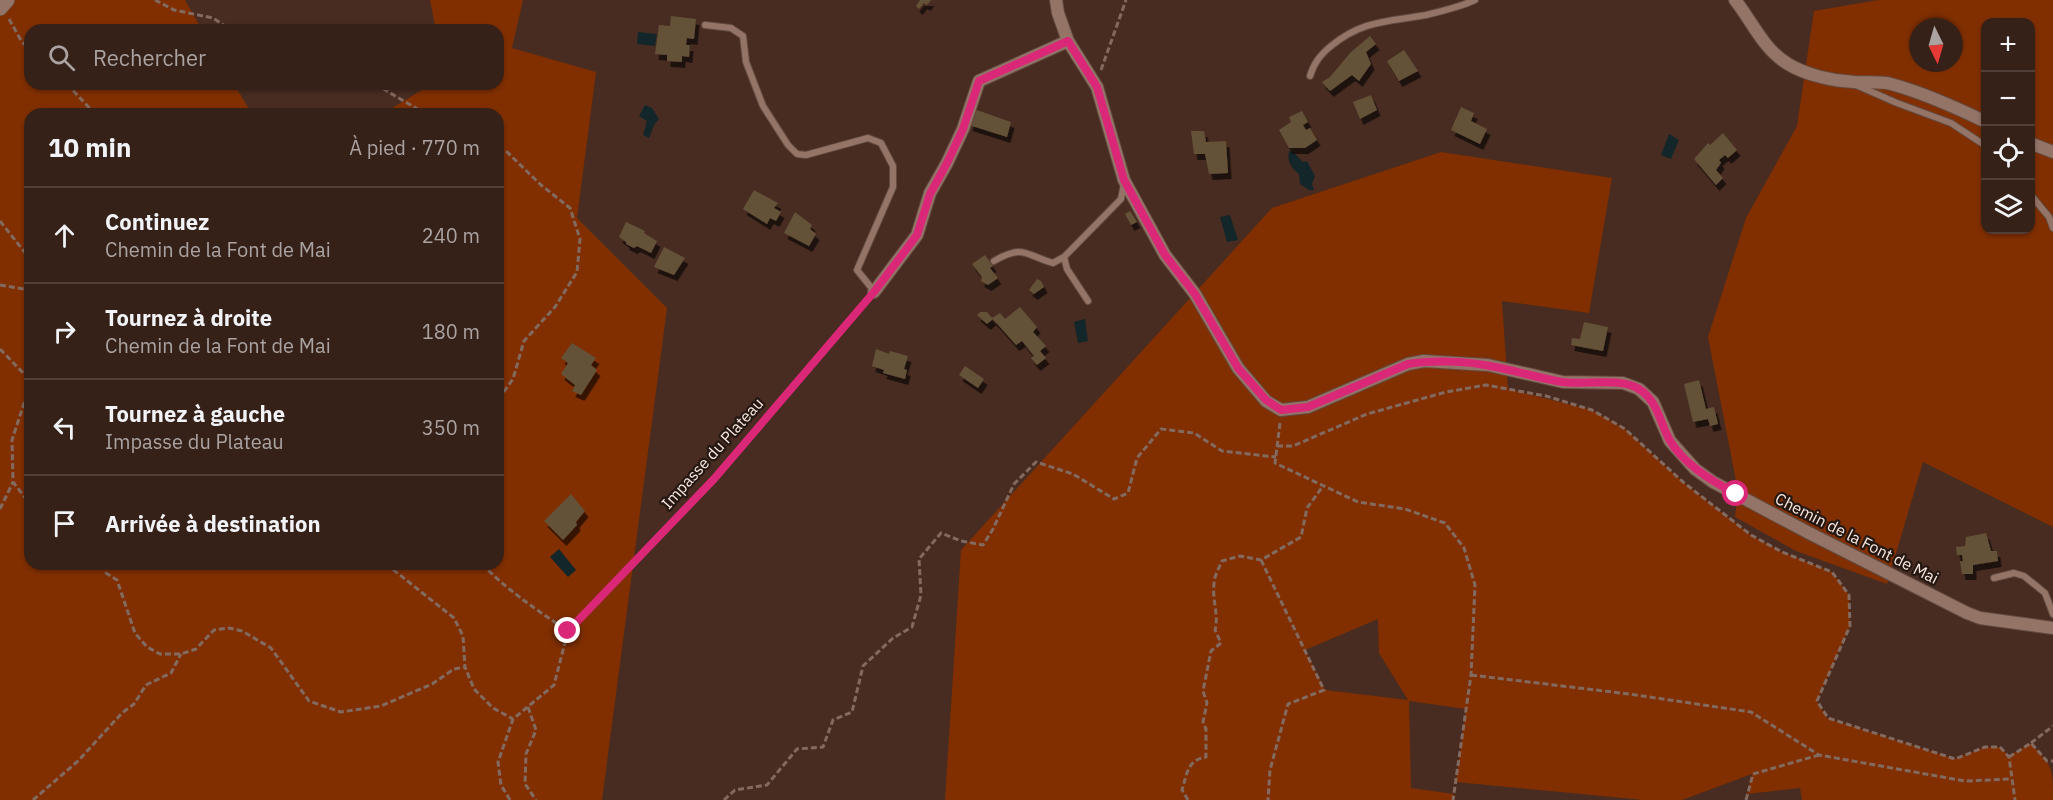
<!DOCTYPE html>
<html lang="fr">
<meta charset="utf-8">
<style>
:root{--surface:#362119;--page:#412e26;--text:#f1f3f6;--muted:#aaa3a2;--line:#503e38}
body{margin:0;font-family:"IBM Plex Sans",sans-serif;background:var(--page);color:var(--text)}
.controls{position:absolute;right:18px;top:18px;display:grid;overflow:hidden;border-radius:12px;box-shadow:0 2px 4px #0004}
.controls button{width:54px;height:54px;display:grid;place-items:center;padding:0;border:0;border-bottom:2px solid var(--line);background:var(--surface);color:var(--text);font:30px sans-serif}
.compass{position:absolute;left:1909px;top:18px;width:54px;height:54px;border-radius:50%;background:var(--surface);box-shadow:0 2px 4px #0004;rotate:175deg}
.stop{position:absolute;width:18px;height:18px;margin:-14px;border:4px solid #db2777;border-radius:50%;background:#fff}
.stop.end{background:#db2777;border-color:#fff;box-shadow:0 2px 6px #0008}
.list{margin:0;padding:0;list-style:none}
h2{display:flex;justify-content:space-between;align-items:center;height:78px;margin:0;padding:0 24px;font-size:26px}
h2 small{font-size:20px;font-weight:400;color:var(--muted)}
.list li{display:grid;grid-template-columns:39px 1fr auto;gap:18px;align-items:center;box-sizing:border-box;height:96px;padding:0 24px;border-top:2px solid var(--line)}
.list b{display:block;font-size:22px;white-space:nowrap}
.list p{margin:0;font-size:20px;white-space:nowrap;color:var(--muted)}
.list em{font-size:20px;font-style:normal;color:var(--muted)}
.icon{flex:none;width:33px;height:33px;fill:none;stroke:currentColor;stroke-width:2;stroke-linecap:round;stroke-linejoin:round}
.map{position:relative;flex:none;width:2053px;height:800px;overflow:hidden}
.search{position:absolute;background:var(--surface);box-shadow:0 2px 4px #0004;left:24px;top:24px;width:480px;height:66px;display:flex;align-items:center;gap:15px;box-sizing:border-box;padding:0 21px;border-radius:18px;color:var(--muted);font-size:22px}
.panel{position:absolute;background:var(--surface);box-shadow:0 2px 4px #0004;left:24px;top:108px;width:480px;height:462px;border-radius:18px}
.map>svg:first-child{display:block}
.green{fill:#812f01;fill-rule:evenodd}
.water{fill:#132629}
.building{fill:#635138;filter:url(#shadow)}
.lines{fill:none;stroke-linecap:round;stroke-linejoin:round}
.service-casing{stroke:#624b41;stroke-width:8}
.minor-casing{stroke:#624b41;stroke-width:14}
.tertiary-casing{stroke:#624b41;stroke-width:16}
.path{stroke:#836a61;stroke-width:3;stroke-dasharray:6 3;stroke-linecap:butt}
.service{stroke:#957468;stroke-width:6}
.minor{stroke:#957468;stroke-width:12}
.tertiary{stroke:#957468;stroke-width:15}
.route{stroke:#db2777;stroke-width:8}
.labels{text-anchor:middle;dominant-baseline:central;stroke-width:4.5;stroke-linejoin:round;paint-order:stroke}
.street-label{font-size:16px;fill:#f8e6df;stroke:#251813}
</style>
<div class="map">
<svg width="2053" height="800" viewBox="0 0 2053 800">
<defs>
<filter id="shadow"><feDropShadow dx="3.5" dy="6" stdDeviation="0" flood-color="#0009"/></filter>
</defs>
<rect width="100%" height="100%" fill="#482c21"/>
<path class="green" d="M0,0H185L202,30H30V84H234L252,114H30V564H498V114H382L432,84H498V30H436L430,0H523L512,48L596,72L577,218L667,308L602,800H0Z
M1878,0H2053V527L1923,462L1887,584L1796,551L1735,517L1738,491L1708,337L1746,218L1797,126L1814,11ZM1986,22H2030V230H1986ZM1918,27H1954V63H1918Z
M1441,152L1612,178L1589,313L1502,301L1508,389L1592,410L1625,429L1683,482L1751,535L1782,552L1832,572L1849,595L1850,626L1817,701L1827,718L1955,759L1985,747H2000L2009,756L2031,743C2053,768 2053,767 2053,800H1802L1800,788L1747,794L1752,774L1682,800H1644L1456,782L1466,709L1409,701L1411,788L1454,794L1453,800H945L961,550L1272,208ZM1378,619L1379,653L1408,700L1325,690L1305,650Z"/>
<path class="water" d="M638,32L657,34L655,46L637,44Z
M645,105L652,108L659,119L654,125L649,138L643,135L647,121L639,116Z
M1669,134L1679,140L1671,159L1661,155Z
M1289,151L1293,152L1303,162L1307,161L1315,176L1312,184L1314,190H1309L1300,184L1299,174C1291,167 1287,162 1289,151Z
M1230,215L1238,240L1227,242L1220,217Z
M1085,319L1088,341L1078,343L1074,322Z
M559,549L576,570L568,577L550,557Z"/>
<path class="building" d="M920,0H931L927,5L924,3L919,9L916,6Z
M671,16L696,19L694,39L687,38L686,45H690L689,57L682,56V62L667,61V55L655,54L659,25L670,26Z
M1370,36L1376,44L1366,52L1371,64L1359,81L1352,75L1330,91L1322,82L1330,77L1350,53Z
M1404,50L1418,71L1399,81L1387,61Z
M1371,95L1377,110L1360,119L1353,102Z
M1461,107L1474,113L1471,121L1487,129L1480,144L1451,130Z
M974,109L1011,122L1007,137L969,125Z
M1302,111L1308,122L1303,125L1306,130L1310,128L1317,140L1305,148H1289L1279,130L1291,122L1289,117Z
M1191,131H1204L1206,142L1226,141L1228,173L1209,174L1205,154H1194Z
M1723,133L1737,150L1728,158L1725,155L1719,160L1721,163L1716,170L1723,178L1716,185L1694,159L1708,143L1710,145Z
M754,190L778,203L774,208L781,212L776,221L770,218L767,224L743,209Z
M1130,211L1137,222L1131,225L1125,214Z
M795,212L812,225L810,229L816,234L809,246L784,233Z
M626,222L645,231L644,233L657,241L651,253L637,246L634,248L626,244V242L619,237Z
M664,247L685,258L674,275L654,267Z
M985,255L993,266L990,268L998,278L988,285L981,281L982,277L972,264Z
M1037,279L1041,281L1044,287L1034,294L1029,290Z
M1020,307L1037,327L1033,332L1046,346L1040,351L1046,358L1037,365L1031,358L1034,356L1022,341L1016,345L992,318L1000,313L1005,319Z
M980,312H987L993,319L987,324L977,315Z
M1584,322L1608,327L1603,351L1571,345L1572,338L1580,339Z
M572,343L596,358L591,365L597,370L581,395L572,391L575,385L561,374L568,363L561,358Z
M876,349L889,354L890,351L908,356L904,369L907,370L905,379L883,373L884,370L872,366Z
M965,366L984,379L978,388L959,375Z
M1699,380L1706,409L1714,407L1718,424L1710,426L1708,419L1693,422L1684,384Z
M571,494L585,511L576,522L577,525L563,540L544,521Z
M1986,533L1991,551H1997L1998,561L1973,565V574H1962L1960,561H1963L1962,555H1957L1956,547L1965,546L1966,537Z"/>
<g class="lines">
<g class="service-casing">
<path id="service" d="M705,25L731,28L743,36L746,62L763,106L788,145L797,154L806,155L868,138L881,143L893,166V187L857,270L874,291
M1310,76C1314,63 1320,55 1331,46C1363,20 1387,22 1426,15C1443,11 1460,7 1475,0
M1856,85L1897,103L1951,123L1986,146
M2030,194L2049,217L2053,228
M994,261C1024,244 1025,255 1053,263L1064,257
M1088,301L1067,269L1064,257L1121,199L1124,184
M1994,578L2014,573L2024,576L2045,593L2053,614"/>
</g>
<g class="minor-casing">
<path id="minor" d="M1056,0L1058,13L1068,41L1097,87L1124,180L1165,255L1195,294L1238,368L1266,401L1281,410L1308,407L1408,364L1424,361L1488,365L1563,382L1623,383L1639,389L1653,402L1670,441L1695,469L1713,482L1809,533L1967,613L1980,618L2053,628
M1735,0C1752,21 1763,49 1788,64C1806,75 1833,81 1854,82C1866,83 1880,81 1891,84C1924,93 1955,107 1986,122
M2030,143L2053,152
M874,292L917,235L930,193L947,163L963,129L979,81L1068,41"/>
</g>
<g class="tertiary-casing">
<path id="tertiary" d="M0,8L7,0"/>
</g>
<path class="path" d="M155,0L174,10L213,18L231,30
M9,19L22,42L30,49
M1101,70L1126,0
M67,84L95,114
M375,84L426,114
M498,148L505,150L541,185L570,208L580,239L577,272L555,307L524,341L513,379L498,400
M0,221L30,259
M0,285L30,290
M0,349L30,380
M30,385L12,440L13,482L30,504
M1280,423L1275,463L1358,502L1405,509L1445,523L1464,548L1475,585L1471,675L1453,800
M1277,446H1293L1367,414L1446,392L1486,385L1546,396L1592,410L1625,429L1683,482L1751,535L1782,552L1832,572L1849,595L1850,626L1817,701L1828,718L1955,759L1985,747H2000L2009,757L2015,800
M0,509L13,482
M1261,560L1324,690L1288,704L1270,770L1268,800
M102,564L106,573L117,580L135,633L147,647L160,654H181L196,649L214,630L229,628L242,631L271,648L309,701L341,712L381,706L432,684L454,669L465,667
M386,564L454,618L463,636L465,667L474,689L493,708L513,719
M482,564C507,590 538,611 568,631
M568,631L714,479L867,301
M1471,675L1629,694L1751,712L1819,755L1965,781L2011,779
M528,707L536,730L526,754L525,784L536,800
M2031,743L2053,726
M2009,757L2031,743L2047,761H2053
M33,800L78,761L122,713L134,704L146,685L171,673L181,654
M510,800L501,785L498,762L513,719L554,685L568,631
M724,800L735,790L767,785L797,749L823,747L833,720L852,712L863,666L893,638L912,627L921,595L919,559L941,533L961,541L983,545L993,529L1014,484L1036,462L1073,474L1114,499L1128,493L1137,458L1161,429L1194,433L1222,451L1276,457
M1188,800L1182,790C1187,774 1187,760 1206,757V729L1203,722L1207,703L1203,691L1211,651L1221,643L1215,630C1219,615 1212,600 1214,584C1214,576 1219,568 1222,561L1240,556L1261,560L1301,537L1307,508L1323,486
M1746,800L1753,774L1819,755"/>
<use href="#service" class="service"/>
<use href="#minor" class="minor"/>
<use href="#tertiary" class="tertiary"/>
</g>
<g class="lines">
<path class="route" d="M568,631L714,479L874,292L917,235L930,194L947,163L963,129L979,81L1068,41L1097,87L1124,180L1165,255L1195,294L1238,368L1266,400L1281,410L1308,407L1408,364C1432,360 1466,361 1490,366C1514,370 1538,378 1562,382C1584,385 1620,377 1639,389C1657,400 1660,422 1669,439C1683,464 1712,481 1736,494"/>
</g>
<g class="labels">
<g class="street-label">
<text transform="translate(712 453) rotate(-48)">Impasse du Plateau</text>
<text transform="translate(1857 538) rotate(27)">Chemin de la Font de Mai</text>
</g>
</g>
</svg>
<div class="controls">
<button>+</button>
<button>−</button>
<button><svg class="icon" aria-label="locate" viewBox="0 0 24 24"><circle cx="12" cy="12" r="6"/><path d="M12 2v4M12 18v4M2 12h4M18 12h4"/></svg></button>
<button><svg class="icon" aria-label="layers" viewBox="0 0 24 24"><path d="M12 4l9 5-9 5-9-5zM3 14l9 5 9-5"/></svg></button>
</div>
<svg class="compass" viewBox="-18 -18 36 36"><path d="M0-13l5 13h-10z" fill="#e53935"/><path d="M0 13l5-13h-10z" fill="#aaa3a2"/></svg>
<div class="stop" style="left:1736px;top:494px"></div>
<div class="stop end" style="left:568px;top:631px"></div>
<div class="search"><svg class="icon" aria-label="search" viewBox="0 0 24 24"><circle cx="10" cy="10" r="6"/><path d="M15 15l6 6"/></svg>Rechercher</div>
<section class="panel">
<h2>10 min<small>À pied · 770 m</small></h2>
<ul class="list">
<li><svg class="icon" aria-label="ahead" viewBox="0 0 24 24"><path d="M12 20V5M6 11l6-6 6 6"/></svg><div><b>Continuez</b><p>Chemin de la Font de Mai</p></div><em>240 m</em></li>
<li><svg class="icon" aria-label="right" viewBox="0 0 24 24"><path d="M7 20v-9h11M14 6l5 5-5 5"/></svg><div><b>Tournez à droite</b><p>Chemin de la Font de Mai</p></div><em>180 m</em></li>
<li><svg class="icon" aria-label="left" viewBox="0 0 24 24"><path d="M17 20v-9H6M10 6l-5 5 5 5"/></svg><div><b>Tournez à gauche</b><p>Impasse du Plateau</p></div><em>350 m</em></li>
<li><svg class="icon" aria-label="arrive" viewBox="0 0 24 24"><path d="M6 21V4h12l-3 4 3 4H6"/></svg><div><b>Arrivée à destination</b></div></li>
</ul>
</section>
</div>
